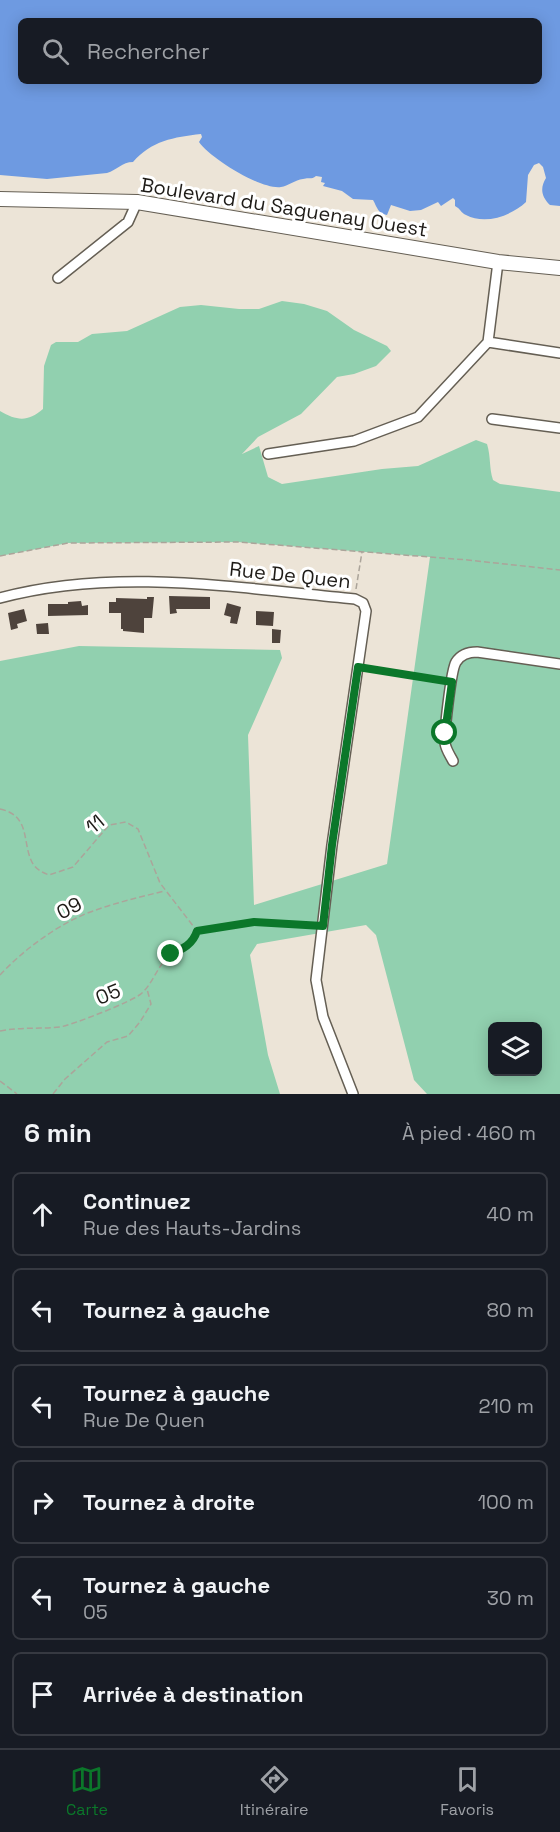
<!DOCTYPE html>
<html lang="fr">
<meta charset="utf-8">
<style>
:root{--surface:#171b24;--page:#20242c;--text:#f1f3f6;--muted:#9ea1a6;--line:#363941;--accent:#0b772a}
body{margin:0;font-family:"Space Grotesk",sans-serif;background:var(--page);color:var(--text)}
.controls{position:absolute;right:18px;bottom:18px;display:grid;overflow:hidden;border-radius:9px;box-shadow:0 3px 15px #0003}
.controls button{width:54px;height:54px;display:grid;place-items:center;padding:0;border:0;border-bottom:2px solid var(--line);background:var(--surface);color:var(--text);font:30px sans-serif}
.stop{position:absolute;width:18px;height:18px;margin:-14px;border:4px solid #0b772a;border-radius:50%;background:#fff}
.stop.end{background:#0b772a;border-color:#fff;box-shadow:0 2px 6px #0008}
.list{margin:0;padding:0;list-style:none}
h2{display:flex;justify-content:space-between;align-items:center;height:78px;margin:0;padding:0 24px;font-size:26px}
h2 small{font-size:20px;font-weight:400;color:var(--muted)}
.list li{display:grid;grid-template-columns:39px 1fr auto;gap:18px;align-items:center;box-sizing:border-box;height:84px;margin:0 12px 12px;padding:0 12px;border:2px solid var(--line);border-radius:9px}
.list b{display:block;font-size:22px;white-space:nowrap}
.list p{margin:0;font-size:20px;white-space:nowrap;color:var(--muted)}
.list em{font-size:20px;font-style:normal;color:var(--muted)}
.icon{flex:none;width:33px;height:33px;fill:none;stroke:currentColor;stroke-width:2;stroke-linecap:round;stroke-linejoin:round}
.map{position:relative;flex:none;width:560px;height:1094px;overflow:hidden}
.search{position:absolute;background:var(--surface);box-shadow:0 3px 15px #0003;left:18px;right:18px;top:18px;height:66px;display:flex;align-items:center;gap:15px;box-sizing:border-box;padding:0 21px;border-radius:9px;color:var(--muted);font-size:22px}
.sheet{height:654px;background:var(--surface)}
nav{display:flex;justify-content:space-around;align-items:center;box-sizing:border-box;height:84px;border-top:2px solid var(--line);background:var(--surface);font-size:16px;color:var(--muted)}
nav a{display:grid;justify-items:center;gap:3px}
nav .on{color:var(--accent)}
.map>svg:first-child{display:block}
.green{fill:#91d0af;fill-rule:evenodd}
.water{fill:#6e9ae1;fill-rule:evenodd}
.building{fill:#4e433c}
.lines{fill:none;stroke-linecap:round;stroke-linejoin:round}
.street-casing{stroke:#655f54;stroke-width:12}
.secondary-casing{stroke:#655f54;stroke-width:16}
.path{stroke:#aba49a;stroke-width:1.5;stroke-dasharray:6 3;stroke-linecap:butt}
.street{stroke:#fff;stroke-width:9}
.secondary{stroke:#fff;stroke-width:14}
.route{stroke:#0b772a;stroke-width:8}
.labels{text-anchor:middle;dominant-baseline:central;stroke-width:6;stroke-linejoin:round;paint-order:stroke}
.street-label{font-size:20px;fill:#1e1b17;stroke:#fff}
</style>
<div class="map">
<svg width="560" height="1094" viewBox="0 0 560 1094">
<rect width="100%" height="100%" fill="#ece4d7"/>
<path class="green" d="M282,301L304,304L327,311L354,330L387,346L391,351L376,366L354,374L337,377L301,414L258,437L242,454L259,446L268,477L282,484L382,469L418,466L476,440L487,444C491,457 489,468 493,480L500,484L560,492V1094H427L414,1080L376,935L366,925L257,944L250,955L268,1055L280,1094H0V661L79,646L280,650L282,658L248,735L254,905L387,864L430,557L238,542L68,543L0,556V411C17,421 28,422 43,409L44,366L51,345L56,342H78L92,334L127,331L180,307L201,305L239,309H259ZM492,1026H538V1072H492Z"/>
<path class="water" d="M0,0H560V206L550,205C541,196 540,188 546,178L543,167L539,163L534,165L528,175L526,202C511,216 485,225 466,215C460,212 461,209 455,206V200L453,198L441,206L438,202L421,210L410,211L391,205L387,215C378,214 377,207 373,200L353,199L342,191L323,186L325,183L321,182L322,177L316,176C311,180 309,177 303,179C295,180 288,186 281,187C261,190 210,158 199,142L202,137L201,134C174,137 151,141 133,162C122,162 117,170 107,173L47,179L0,175ZM21,21H539V81H21Z"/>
<path class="building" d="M169,596L210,597V609H176L177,613L170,614Z
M147,597H154L152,618H144V633L123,631V629H121V613H109V602H116V598L147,599Z
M81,601L82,606L88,605V615L48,616V604H68V602Z
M227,603L241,607L237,624L230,623L231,617L224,615Z
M24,609L27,621L17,624L18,628L11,630L8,613Z
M256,611L274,612L273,626L256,625Z
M48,623L49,634H37L36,624Z
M272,629L281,630L280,643H272Z"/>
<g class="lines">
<g class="street-casing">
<path id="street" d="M58,278L128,222L137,202
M488,342L560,353
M492,419L560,428
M268,454L354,441L418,417L488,342L498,262
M0,598C116,567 237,588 355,599L363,603L366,611L332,845L316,980L323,1017L353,1094
M453,761C450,755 446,750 445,743C444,733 451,670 456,662C461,654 468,652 477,652L560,664"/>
</g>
<g class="secondary-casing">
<path id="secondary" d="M0,199L137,202L498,262L560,268"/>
</g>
<path class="path" d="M0,556L68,543L238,542L468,560L560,570
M356,589L362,552
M368,669L443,681
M0,809C32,816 21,843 33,864C37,870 42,872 49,875L73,867L109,825L126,822L138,829L160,883L197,931
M198,931L254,923L312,926
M0,975C24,949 62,921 96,910C118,902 141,897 164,891
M0,1031C21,1027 40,1029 60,1027C72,1025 134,1001 142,993C152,984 156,970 166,959C176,949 192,948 196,933
M0,1081L17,1094
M53,1094L65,1079L107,1042L128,1036L140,1022L151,1004L147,989"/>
<use href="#street" class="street"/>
<use href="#secondary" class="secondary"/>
</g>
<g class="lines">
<path class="route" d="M171,954C183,949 193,944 197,931L254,922L323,926L332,845L358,667L452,682L445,733"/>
</g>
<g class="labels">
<g class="street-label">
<text transform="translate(284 207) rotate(9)">Boulevard du Saguenay Ouest</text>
<text transform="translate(290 575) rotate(6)">Rue De Quen</text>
<text transform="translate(95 824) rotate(-40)">11</text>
<text transform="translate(69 908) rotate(-27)">09</text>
<text transform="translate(108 994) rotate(-22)">05</text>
</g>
</g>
</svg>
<div class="controls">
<button><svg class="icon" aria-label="layers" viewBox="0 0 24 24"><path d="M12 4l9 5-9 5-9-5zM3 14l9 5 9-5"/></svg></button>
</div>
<div class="stop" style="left:445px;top:733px"></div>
<div class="stop end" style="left:171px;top:954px"></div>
<div class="search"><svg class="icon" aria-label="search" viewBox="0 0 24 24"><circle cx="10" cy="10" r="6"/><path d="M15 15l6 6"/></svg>Rechercher</div>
</div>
<section class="sheet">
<h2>6 min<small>À pied · 460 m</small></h2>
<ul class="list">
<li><svg class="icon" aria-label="ahead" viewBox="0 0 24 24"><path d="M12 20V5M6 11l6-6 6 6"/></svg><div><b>Continuez</b><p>Rue des Hauts-Jardins</p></div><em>40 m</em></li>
<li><svg class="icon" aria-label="left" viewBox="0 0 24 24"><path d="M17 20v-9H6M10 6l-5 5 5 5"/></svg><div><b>Tournez à gauche</b></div><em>80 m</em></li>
<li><svg class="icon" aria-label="left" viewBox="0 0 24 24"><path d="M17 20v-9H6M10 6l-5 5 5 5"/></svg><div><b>Tournez à gauche</b><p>Rue De Quen</p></div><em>210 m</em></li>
<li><svg class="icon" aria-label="right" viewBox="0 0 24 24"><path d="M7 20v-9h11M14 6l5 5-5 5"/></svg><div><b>Tournez à droite</b></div><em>100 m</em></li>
<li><svg class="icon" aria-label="left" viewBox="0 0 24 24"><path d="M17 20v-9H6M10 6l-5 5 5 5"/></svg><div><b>Tournez à gauche</b><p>05</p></div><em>30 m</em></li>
<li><svg class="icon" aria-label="arrive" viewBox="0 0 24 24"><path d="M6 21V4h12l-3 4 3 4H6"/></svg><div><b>Arrivée à destination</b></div></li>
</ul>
</section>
<nav>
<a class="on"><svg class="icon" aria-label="map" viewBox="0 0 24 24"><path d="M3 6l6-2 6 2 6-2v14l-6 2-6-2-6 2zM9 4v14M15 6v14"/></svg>Carte</a>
<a><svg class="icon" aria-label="directions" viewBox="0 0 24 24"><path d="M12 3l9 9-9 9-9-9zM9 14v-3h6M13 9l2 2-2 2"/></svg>Itinéraire</a>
<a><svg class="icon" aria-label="saved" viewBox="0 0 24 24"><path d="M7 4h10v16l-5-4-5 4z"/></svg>Favoris</a>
</nav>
